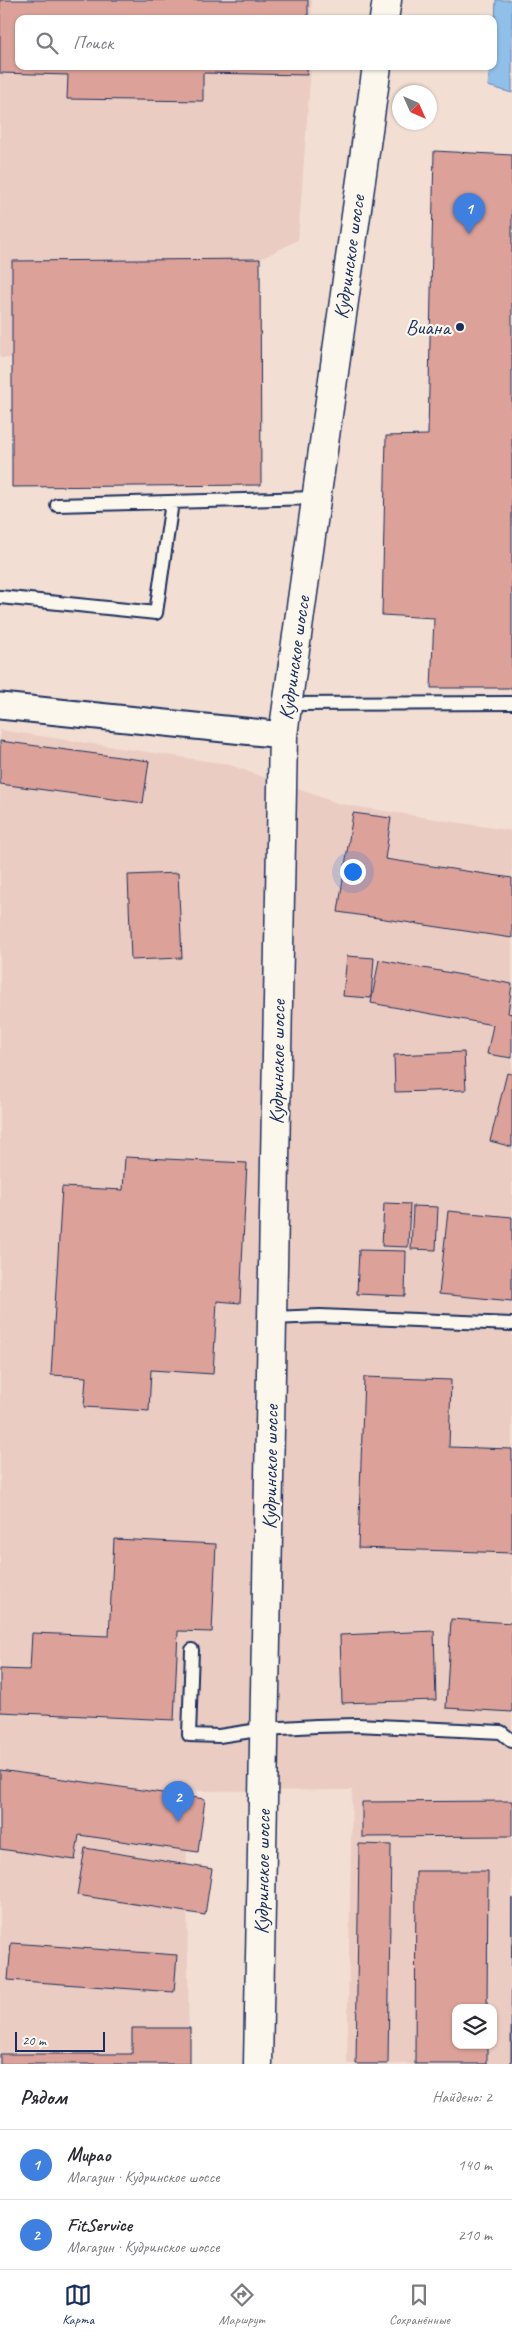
<!DOCTYPE html>
<html lang="ru">
<meta charset="utf-8">
<style>
:root{--surface:#fff;--page:#f7f7f7;--text:#2b2b33;--muted:#7c7c81;--line:#e1e1e2;--accent:#1b2f5e}
body{margin:0;font-family:Caveat,sans-serif;background:var(--page);color:var(--text)}
.controls{position:absolute;right:15px;bottom:15px;display:grid;overflow:hidden;border-radius:10px;box-shadow:0 1px 4px #0004}
.controls button{width:45px;height:45px;display:grid;place-items:center;padding:0;border:0;border-bottom:1px solid var(--line);background:var(--surface);color:var(--text);font:25px sans-serif}
.compass{position:absolute;left:392px;top:85px;width:45px;height:45px;border-radius:50%;background:var(--surface);box-shadow:0 1px 4px #0004;rotate:135deg}
.scale{position:absolute;left:15px;bottom:12px;width:90px;box-sizing:border-box;padding-left:5px;border:2px solid #1b2f5e;border-top:0;font-size:14px;line-height:18px;white-space:nowrap;color:#1b2f5e;-webkit-text-stroke:4px #fbf7ec;paint-order:stroke}
.you{position:absolute;left:352px;top:871px;width:18px;height:18px;margin:-12px;border:4px solid #fff;border-radius:50%;background:#1a73e8;box-shadow:0 0 0 8px #1a73e833}
.badge{display:grid;place-items:center;width:32px;height:32px;border-radius:50%;background:var(--accent);color:#fff;font-size:16px;font-weight:700}
.pin{position:absolute;translate:-50% -41px;filter:drop-shadow(0 1px 2px #0008)}
.pin::after{content:'';position:absolute;top:26px;width:18px;height:15px;background:inherit;clip-path:polygon(0 0,100% 0,50% 100%)}
.list{margin:0;padding:0;list-style:none}
h2{display:flex;justify-content:space-between;align-items:center;height:65px;margin:0;padding:0 20px;font-size:21px}
h2 small{font-size:16px;font-weight:400;color:var(--muted)}
.list li{display:grid;grid-template-columns:32px 1fr auto;gap:15px;align-items:center;box-sizing:border-box;height:70px;padding:0 20px;border-top:1px solid var(--line)}
.list b{display:block;font-size:19px;white-space:nowrap}
.list p{margin:0;font-size:16px;white-space:nowrap;color:var(--muted)}
.list em{font-size:16px;font-style:normal;color:var(--muted)}
.icon{flex:none;width:28px;height:28px;fill:none;stroke:currentColor;stroke-width:2;stroke-linecap:round;stroke-linejoin:round}
.map{position:relative;flex:none;width:512px;height:2064px;overflow:hidden}
.search{position:absolute;background:var(--surface);box-shadow:0 1px 4px #0004;left:15px;right:15px;top:15px;height:55px;display:flex;align-items:center;gap:12px;box-sizing:border-box;padding:0 18px;border-radius:10px;color:var(--muted);font-size:19px}
.sheet{height:205px;background:var(--surface)}
nav{display:flex;justify-content:space-around;align-items:center;box-sizing:border-box;height:70px;border-top:1px solid var(--line);background:var(--surface);font-size:14px;color:var(--muted)}
nav a{display:grid;justify-items:center;gap:2px}
nav .on{color:var(--accent)}
.map>svg:first-child{display:block}
.built{fill:#ebccc2;fill-rule:evenodd}
.water{fill:#90bfea;stroke:#6185b2}
.building{fill:#dca299;stroke:#1b2f5e}
.lines{fill:none;stroke-linecap:round;stroke-linejoin:round}
.lane-casing{stroke:#1b2f5e;stroke-width:16}
.street-casing{stroke:#1b2f5e;stroke-width:29}
.secondary-casing{stroke:#1b2f5e;stroke-width:31}
.lane{stroke:#fbf7ec;stroke-width:12}
.street{stroke:#fbf7ec;stroke-width:25}
.secondary{stroke:#fbf7ec;stroke-width:28}
.poi-dot{fill:#1b2f5e;stroke:#fbf7ec;stroke-width:2}
.labels{text-anchor:middle;dominant-baseline:central;stroke-width:4.5;stroke-linejoin:round;paint-order:stroke}
.street-label{font-size:21px;fill:#1b2f5e;stroke:#fbf7ec}
.poi-label{font-size:21px;fill:#1b2f5e;stroke:#fbf7ec;text-anchor:end}
</style>
<div class="map">
<svg width="512" height="2064" viewBox="0 0 512 2064">
<rect width="100%" height="100%" fill="#f2ded3"/>
<filter id="ink" filterUnits="userSpaceOnUse"><feTurbulence type="fractalNoise" baseFrequency=".02" numOctaves="2"/><feDisplacementMap in="SourceGraphic" scale="10" xChannelSelector="R" yChannelSelector="G"/><feConvolveMatrix kernelMatrix="1 2 1 2 8 2 1 2 1" color-interpolation-filters="sRGB"/></filter>
<g filter="url(#ink)">
<path class="built" d="M0,0H312L311,19H19V66H311L298,240L260,259L12,261V358H0Z
M0,730L227,764L340,804L512,831V2064H347L352,1790L186,1791L189,2064H0ZM456,2008H493V2045H456Z"/>
<path class="water" d="M496,0H512V93L488,86L490,66H493Z"/>
<path class="building" d="M0,0H308V19H19V66H307V75L203,73V101L67,99L68,75L0,73Z
M434,151L512,155V688H431L434,618L382,615L386,436L428,435Z
M260,259L261,485L12,487V261Z
M0,741L149,761L143,803L0,784Z
M353,813L391,818L385,859L512,878V938L338,912Z
M178,873L182,958L131,960L128,875Z
M347,956L374,958L371,998L343,996Z
M379,960L512,984L508,1013L512,1014V1058L487,1054L493,1025L371,1003Z
M464,1052L466,1090L395,1092L394,1055Z
M507,1073L512,1074V1147L490,1141Z
M125,1157L247,1163L240,1303L217,1301L213,1374L151,1370L149,1411L84,1407L86,1377L51,1375L62,1187L123,1190Z
M384,1203L410,1204L408,1247L382,1246Z
M413,1206L438,1207L436,1250L411,1249Z
M448,1211L512,1217V1301L439,1294Z
M359,1250L406,1251L405,1296L357,1294Z
M364,1377L451,1380L449,1447L512,1449V1553L358,1548Z
M114,1539L216,1544L212,1632L178,1631L174,1720L0,1712V1669L30,1670L32,1633L109,1636Z
M451,1619L512,1623V1712L446,1708Z
M434,1631L436,1700L342,1703L340,1635Z
M0,1770L205,1799L198,1852L79,1835L75,1860L0,1849Z
M512,1801V1836L362,1837V1802Z
M359,1844L391,1845L388,2064H356Z
M85,1848L212,1869L205,1915L77,1895Z
M416,1871H488L487,2008H456V2045H487V2064H415Z
M512,1898V2064H511Z
M11,1943L177,1955L174,1992L8,1980Z
M132,2028H190V2064H0V2054H132Z"/>
<g class="lines">
<g class="lane-casing">
<path id="lane" d="M57,505L316,498
M0,597L156,613L172,502
M287,704L512,703
M273,1318L320,1316L512,1324
M192,1650L189,1735L219,1736L265,1729L316,1726L357,1725L501,1732L512,1741"/>
</g>
<g class="street-casing">
<path id="street" d="M0,706L283,735"/>
</g>
<g class="secondary-casing">
<path id="secondary" d="M384,19L387,0
M258,2064L283,735L377,66"/>
</g>
<use href="#lane" class="lane"/>
<use href="#street" class="street"/>
<use href="#secondary" class="secondary"/>
</g>
</g>
<circle class="poi-dot" cx="460" cy="327" r="5"/>
<g class="labels">
<g class="street-label">
<text transform="translate(349 257) rotate(-82)">Кудринское шоссе</text>
<text transform="translate(294 658) rotate(-82)">Кудринское шоссе</text>
<text transform="translate(277 1062) rotate(-89)">Кудринское шоссе</text>
<text transform="translate(270 1467) rotate(-89)">Кудринское шоссе</text>
<text transform="translate(262 1872) rotate(-89)">Кудринское шоссе</text>
</g>
<g class="poi-label">
<text x="450" y="327">Виана</text>
</g>
</g>
</svg>
<div class="controls">
<button><svg class="icon" aria-label="layers" viewBox="0 0 24 24"><path d="M12 4l9 5-9 5-9-5zM3 14l9 5 9-5"/></svg></button>
</div>
<svg class="compass" viewBox="-18 -18 36 36"><path d="M0-13l5 13h-10z" fill="#e53935"/><path d="M0 13l5-13h-10z" fill="#7c7c81"/></svg>
<div class="scale">20 m</div>
<div class="you"></div>
<div class="pin badge" style="left:469px;top:234px;background:#3f7fe0">1</div>
<div class="pin badge" style="left:178px;top:1822px;background:#3f7fe0">2</div>
<div class="search"><svg class="icon" aria-label="search" viewBox="0 0 24 24"><circle cx="10" cy="10" r="6"/><path d="M15 15l6 6"/></svg>Поиск</div>
</div>
<section class="sheet">
<h2>Рядом<small>Найдено: 2</small></h2>
<ul class="list">
<li><span class="badge" style="background:#3f7fe0">1</span><div><b>Мирао</b><p>Магазин · Кудринское шоссе</p></div><em>140 m</em></li>
<li><span class="badge" style="background:#3f7fe0">2</span><div><b>FitService</b><p>Магазин · Кудринское шоссе</p></div><em>210 m</em></li>
</ul>
</section>
<nav>
<a class="on"><svg class="icon" aria-label="map" viewBox="0 0 24 24"><path d="M3 6l6-2 6 2 6-2v14l-6 2-6-2-6 2zM9 4v14M15 6v14"/></svg>Карта</a>
<a><svg class="icon" aria-label="directions" viewBox="0 0 24 24"><path d="M12 3l9 9-9 9-9-9zM9 14v-3h6M13 9l2 2-2 2"/></svg>Маршрут</a>
<a><svg class="icon" aria-label="saved" viewBox="0 0 24 24"><path d="M7 4h10v16l-5-4-5 4z"/></svg>Сохранённые</a>
</nav>
